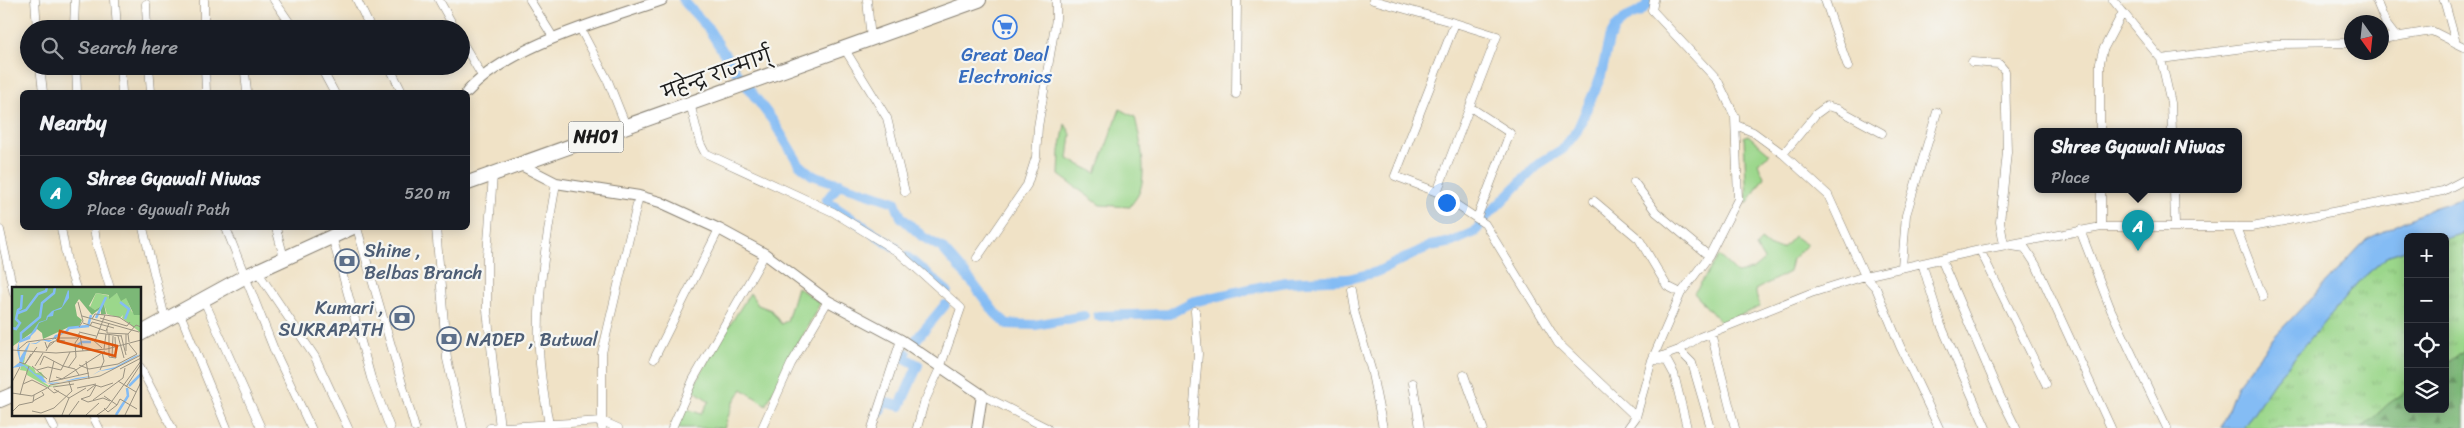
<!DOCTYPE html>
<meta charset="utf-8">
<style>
:root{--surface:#171b24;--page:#242831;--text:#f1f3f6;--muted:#9ea1a6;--line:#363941;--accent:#0f766e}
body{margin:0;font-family:Sriracha,"Playpen Sans Deva",sans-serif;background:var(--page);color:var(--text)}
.controls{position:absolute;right:15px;bottom:15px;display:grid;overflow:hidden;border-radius:8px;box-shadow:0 2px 12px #0003}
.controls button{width:45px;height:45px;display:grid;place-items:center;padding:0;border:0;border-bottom:1px solid var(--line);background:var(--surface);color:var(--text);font:25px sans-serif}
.compass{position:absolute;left:2344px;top:15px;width:45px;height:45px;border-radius:50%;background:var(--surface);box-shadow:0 2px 12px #0003;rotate:165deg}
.you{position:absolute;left:1446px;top:202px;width:18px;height:18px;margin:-12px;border:4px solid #fff;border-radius:50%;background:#1a73e8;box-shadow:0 0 0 8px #1a73e833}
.badge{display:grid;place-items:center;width:32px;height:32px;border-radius:50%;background:var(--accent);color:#fff;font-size:16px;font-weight:700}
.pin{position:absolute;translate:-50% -41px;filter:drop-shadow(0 1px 2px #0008)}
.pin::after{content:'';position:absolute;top:26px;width:18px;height:15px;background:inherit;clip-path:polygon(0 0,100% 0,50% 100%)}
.popup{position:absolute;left:2034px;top:128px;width:208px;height:65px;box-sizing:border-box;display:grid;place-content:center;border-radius:8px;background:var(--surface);filter:drop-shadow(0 1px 4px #0005);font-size:16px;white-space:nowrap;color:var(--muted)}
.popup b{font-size:19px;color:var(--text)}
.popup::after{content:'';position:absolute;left:50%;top:100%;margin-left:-10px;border:10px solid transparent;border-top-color:var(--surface)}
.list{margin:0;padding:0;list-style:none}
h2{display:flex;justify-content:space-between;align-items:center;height:65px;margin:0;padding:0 20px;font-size:21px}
h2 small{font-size:16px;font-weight:400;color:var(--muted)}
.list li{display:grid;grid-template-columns:32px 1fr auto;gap:15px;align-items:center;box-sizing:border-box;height:75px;padding:0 20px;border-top:1px solid var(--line)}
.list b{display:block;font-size:19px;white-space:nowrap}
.list p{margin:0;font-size:16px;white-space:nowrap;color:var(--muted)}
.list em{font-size:16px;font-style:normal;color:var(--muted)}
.icon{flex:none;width:28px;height:28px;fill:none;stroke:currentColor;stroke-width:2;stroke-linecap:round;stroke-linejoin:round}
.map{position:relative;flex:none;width:2464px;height:428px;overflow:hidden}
.search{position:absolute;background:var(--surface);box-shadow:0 2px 12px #0003;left:20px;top:20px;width:450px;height:55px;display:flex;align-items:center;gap:12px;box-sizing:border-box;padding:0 18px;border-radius:28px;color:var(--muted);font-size:19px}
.panel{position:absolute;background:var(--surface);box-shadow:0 2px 12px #0003;left:20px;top:90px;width:450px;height:140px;border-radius:8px}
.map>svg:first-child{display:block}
.grass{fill:#9bd78b;stroke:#5c7a54}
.forest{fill:url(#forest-firs);stroke:#4c6a4a}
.park{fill:url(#park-tufts);stroke:#5c7a54}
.water{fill:#84bcf4;stroke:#506c88}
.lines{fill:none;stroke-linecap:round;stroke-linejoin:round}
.canal{stroke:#84bcf4;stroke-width:10}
.street-casing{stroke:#867f71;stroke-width:9}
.secondary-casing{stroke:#867f71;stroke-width:12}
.highway-casing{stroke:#867f71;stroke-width:16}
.street{stroke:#fff;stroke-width:8}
.secondary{stroke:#fff;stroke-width:10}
.highway{stroke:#fff;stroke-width:14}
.labels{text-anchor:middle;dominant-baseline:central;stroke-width:4.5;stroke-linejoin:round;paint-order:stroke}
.shield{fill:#f6f6f2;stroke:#5d5d5c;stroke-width:1}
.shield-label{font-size:18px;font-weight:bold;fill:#1c1c1c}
.shop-label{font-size:19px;fill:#366cbe;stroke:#f6f6f2}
.street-label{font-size:19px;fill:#1c1c1c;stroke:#f6f6f2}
.service-label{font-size:19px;fill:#4e5e75;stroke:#f6f6f2;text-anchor:start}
.inset-river{fill:none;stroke:#84bcf4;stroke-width:2.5}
.inset-road{fill:none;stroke:#9b9382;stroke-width:1}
.view{fill:#de560d;fill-opacity:0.15;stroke:#de560d;stroke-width:2.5}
.inset-edge{fill:none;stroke:#1c1c1c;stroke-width:2.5}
</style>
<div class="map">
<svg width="2464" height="428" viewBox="0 0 2464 428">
<defs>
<pattern id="forest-firs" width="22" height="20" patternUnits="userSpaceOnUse" patternTransform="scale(1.25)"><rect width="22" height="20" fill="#7cb877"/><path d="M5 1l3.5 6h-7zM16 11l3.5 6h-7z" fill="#659561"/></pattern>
<pattern id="park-tufts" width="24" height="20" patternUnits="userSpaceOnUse" patternTransform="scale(1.25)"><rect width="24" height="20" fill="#9bd78b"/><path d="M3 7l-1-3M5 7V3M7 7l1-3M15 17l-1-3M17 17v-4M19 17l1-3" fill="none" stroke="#85b877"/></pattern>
</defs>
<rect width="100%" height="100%" fill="#f6f6f2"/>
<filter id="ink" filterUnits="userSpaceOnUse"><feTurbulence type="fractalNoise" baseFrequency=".02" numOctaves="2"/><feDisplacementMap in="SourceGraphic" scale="10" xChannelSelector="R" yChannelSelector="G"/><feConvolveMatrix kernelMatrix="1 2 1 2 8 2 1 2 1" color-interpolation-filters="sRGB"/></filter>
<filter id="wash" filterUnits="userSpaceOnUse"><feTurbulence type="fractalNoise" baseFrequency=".0096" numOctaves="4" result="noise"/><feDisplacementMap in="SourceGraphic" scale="20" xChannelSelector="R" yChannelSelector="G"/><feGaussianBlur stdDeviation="1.12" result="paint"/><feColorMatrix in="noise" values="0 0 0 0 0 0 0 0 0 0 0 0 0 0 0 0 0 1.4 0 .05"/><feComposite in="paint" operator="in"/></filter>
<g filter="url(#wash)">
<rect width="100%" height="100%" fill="#f0e2c6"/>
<path class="grass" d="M1120,109L1135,117C1140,139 1148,172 1139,193C1137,198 1132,203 1130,207L1100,205L1059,175L1060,151L1065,124L1071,134L1068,159L1096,173Z
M1748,135L1770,154L1758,163L1764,177L1747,204L1744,137Z
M1794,236L1807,245L1792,259L1789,272L1755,290L1760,307L1721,323L1694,293L1719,256L1737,273L1752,270L1764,260L1756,247L1761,240L1770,247L1783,248Z
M797,287L820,303L766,405L742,389L733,403L724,428H676L685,408L701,414L709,401L692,389L712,353L750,293L758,305L771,310L781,324L787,321Z"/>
<path class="forest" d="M2464,350V428H2362L2388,404L2408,390V409H2445V365Z"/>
<path class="park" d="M2464,233V350L2445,365V239Z
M2408,249V390L2388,404L2362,428H2243L2274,382L2358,282L2389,255Z"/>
<path class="water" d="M2461,199L2464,200V233L2445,239V237H2408V249L2389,255L2358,282L2274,382L2243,428H2221L2237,385L2274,337L2367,239L2433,208Z"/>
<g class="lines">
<path class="canal" d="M683,0L708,28L734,69L773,121L799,164L812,175L895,202L901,217L923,237L942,248L971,281L995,313L1007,324L1035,325L1084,316
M840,183L826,201L896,248
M907,257L947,291
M1098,316L1169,314L1192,302L1264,286L1286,282L1348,279L1377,272L1430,246L1452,242L1475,232L1486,217L1540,163L1563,149L1577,131L1601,76L1609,39L1615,28L1626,18L1639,12L1647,5L1648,0
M915,341L945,305
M880,412L883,402L900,406L918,365L903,357L906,353"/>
</g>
</g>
<g filter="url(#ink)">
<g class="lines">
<g class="street-casing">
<path id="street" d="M35,0L37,29
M115,0L117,29
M204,0V29
M274,0L294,29
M357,0L371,29
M439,0L455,29
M530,0L553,37
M867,0L871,39
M1373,0L1455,23L1395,176L1437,192L1485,224L1558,343L1636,417
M1825,0L1848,67
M2113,0L2161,59L2171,103L2172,132
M2376,0L2386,24L2396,37
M2444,0L2456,43
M146,4L147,29
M580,28L608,81L626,126
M74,29L75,0
M2382,39L2432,31L2464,47
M461,40L482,76
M844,48L887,118L905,192
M2161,59L2274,44L2352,43
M1972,62L1999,64L2005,71L2007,152L2000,222L2004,245L2025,248L2036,265L2111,428
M40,66L43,92
M76,66L77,92
M120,66L122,92
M149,66L151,92
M205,66L206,92
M320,66L334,92
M389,66L402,92
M245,72L247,92
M1236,94L1237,0
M690,103L700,143L705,153L833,212L898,252L961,308L940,368L924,403L917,428
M1470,107L1510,133L1477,218
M1736,125L1753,132L1783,154L1828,195L1865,276L1876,288L1900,346L1939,428
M2100,132V62L2103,50L2123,12
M1783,154L1816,114L1827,106L1838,109L1882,133
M493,175L487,255V310L500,428
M1634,182L1656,212L1709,256
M2101,190V227
M2174,190L2175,225
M1437,192L1497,36L1455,23
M1594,201L1639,239L1667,286L1681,293
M2236,227L2263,297
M61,228L68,266L76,288
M94,228L97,246L110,288
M143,228L165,318
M226,228L275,352L311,428
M276,228L284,258
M357,228L415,428
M436,228L447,359L463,428
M0,230L14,294
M2080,230L2111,310L2167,428
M332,236L371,378L390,428
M1980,250L2046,384
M977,258L1027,185L1036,157L1038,127L1056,19V0
M1941,259L2000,396L2016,428
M1922,263L1941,325L1986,428
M1902,267L1906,215L1937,112
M257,271L315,357L348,428
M1351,290L1355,314L1371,369L1383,428
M203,298L261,428
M179,311L227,428
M1711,333L1735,428
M1679,350L1692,363L1711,428
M654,359L719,229
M140,367L172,428
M1464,375L1483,428
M1413,383L1420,428
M982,395L1047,428
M47,414L54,428
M92,414L99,428
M490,428L602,421V428
M550,428C547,417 546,405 544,394C531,324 544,253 556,183
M618,428L602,421V353L639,196
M672,428L693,380L765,254
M762,428L791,364L828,301
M872,428L901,340
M1192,428L1198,354L1195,311
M1628,428L1636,417L1652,360L1681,293L1709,256L1738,199L1735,117L1718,81L1652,10L1654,0
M1687,428L1674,374L1667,361L1652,360L1679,350L1700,337L1811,293L1865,276L1980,250L2101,227H2252L2443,191L2464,180"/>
</g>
<g class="secondary-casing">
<path id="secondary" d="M467,92C509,45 602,21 662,0
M519,164L556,183L639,196L660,202L719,229L765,254L828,301L901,340L982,395L977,428"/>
</g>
<g class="highway-casing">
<path id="highway" d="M468,183L979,0
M140,334L244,277L351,228
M0,400L14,394"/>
</g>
<use href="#street" class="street"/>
<use href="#secondary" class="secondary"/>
<use href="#highway" class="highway"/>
</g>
</g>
<defs>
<g id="supermarket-ring" transform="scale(1.25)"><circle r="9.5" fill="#f6f6f2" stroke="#3f7fe0" stroke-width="1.5"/><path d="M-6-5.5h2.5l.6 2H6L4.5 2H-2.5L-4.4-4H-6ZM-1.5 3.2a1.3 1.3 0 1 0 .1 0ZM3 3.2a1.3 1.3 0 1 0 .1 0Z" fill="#3f7fe0"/></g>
<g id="bank-ring" transform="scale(1.25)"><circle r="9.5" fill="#f6f6f2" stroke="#5c6f8a" stroke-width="1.5"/><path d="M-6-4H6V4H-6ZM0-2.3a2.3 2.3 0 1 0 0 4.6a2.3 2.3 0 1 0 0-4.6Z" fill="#5c6f8a"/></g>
</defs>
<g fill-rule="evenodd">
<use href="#supermarket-ring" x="1005" y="27"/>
<use href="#bank-ring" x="347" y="261"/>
<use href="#bank-ring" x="402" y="318"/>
<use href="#bank-ring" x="449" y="339"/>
</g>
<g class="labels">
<rect class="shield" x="568.5" y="121.5" width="55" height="31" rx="4"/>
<g class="shield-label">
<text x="596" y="137">NH01</text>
</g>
<g class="shop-label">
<text x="1005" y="54">Great Deal<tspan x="1005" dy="22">Electronics</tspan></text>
</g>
<g class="street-label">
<text transform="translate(717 74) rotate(-20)">महेन्द्र राज्मार्ग्</text>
</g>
<g class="service-label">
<text x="364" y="250">Shine ,<tspan x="364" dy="22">Belbas Branch</tspan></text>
<text x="384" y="307" text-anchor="end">Kumari ,<tspan x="384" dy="22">SUKRAPATH</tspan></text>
<text x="466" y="339">NADEP , Butwal</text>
</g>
</g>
<g transform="translate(12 287)">
<rect width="129" height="129" fill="#f0e2c6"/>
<path d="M84,6L99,9L97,11L105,6L114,10L120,25L129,28V46L110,31L111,28L108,31L95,27L92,17L83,23L78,20ZM14,64L12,76L22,81L24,86L29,85L33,91L28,90L31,95L37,99L50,98L36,100L15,88L14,84L8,83Z" fill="#9bd78b"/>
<path d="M0,0H129V28H122L114,11L109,14L105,6L97,12V8L84,6L77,19L83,23L92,17L94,27L89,28V21L80,28L67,12L63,18L65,29L70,33L67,40H57L31,52L30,46L25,42L1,59Z" fill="#7cb877"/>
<path d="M56,3L57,4V11L49,22L42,24L41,29L36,30L35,33L27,36L24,44L19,49L18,52L7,56L8,71L17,56H24L27,54L31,53H40L43,48L54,45L37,55L30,53L24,57L18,56L10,77L16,80L23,87L30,89L35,96L50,95L64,91L79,89L87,84L103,80L123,69L129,67L102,82L88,84L77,90L39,97L31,95L12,79L0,81L8,75L5,63L7,54L18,48L27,35L34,33L35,29L40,24L50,20Z" fill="#84bcf4"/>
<path class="inset-river" d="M108,15L117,22L113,32M6,26L14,23L26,7L34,4L35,0M84,31L94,10M0,41L4,42L8,36L4,32L6,23L9,21L10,8M54,45L57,41L76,39L79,28M9,53V46L28,30L30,16L42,6L43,0M63,60L70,55H79M117,99L129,87M104,128L116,109L115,101"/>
<path class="inset-road" d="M66,15L71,34L67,40M70,29L127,45M88,31L115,39L118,35M80,32L83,27L93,28M71,36L94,44L97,36M78,39L80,35L102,41M95,42V46L116,47M67,45L84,49M86,46L109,49M114,47V64M97,48V70L104,71M109,48L114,68M68,49L71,64M106,49L112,71M103,50L104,71M43,51H67V46M83,54L93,28L107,30L122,40M33,55L35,61L42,55M117,55L116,47L124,38L129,40M7,62L15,55L43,51L45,53M92,62L94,47M0,63L44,66L95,62L129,53M34,64L38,56L46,53L53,54M100,70L101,49M42,74L37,95L77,86M74,74L77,92M7,75L13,77L19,67M13,77L25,60M28,78L32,69L51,79M67,78L77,82L106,77L125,67L117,57M20,79L35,92M23,79L31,66M51,79L58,65M56,81L64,70L63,56L68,49L80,52L90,61M108,82L129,71M25,83L36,80L49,83L51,79L63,82L67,88M88,83L92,74L90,65M44,90L50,92L93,64M106,94L124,105M0,95L8,80M11,97L17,79M84,98L78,109L69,112L76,115L91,111L98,114M41,100L62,97M114,100L129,77M65,101L84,97M42,102L57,111L74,101M47,104L42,106L36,101L38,98L88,89L129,68M75,104L83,98L89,100L101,96M0,106L20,109L35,101M8,108L11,97L20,93L36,101M92,109L105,118L108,112L125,122M81,113L111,91L113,81M21,114L32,108L30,105M92,121L96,125L105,118M20,124L29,126L42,121L60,104L57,95M0,125L7,118L21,115L22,108M50,128L57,111M57,128L67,114M74,128L87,116M85,128L95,121L129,74M113,128L129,95"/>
<path class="view" d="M48,44L105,59L103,69L46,54Z"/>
<rect width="129" height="129" class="inset-edge"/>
</g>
</svg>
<div class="controls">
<button>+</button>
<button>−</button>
<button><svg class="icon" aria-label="locate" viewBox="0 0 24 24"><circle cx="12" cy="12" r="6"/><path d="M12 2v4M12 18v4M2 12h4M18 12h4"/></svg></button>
<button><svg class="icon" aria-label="layers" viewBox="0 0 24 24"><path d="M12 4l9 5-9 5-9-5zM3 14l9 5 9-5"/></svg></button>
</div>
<svg class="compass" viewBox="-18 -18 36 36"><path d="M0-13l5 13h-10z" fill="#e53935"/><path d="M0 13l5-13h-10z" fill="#9ea1a6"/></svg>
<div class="you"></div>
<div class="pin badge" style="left:2138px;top:251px;background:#0f9aa8">A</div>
<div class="popup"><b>Shree Gyawali Niwas</b>Place</div>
<div class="search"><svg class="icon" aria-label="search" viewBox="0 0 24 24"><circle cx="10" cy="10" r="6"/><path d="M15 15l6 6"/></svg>Search here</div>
<section class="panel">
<h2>Nearby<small></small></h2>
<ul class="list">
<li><span class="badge" style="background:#0f9aa8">A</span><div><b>Shree Gyawali Niwas</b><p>Place · Gyawali Path</p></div><em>520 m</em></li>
</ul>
</section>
</div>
